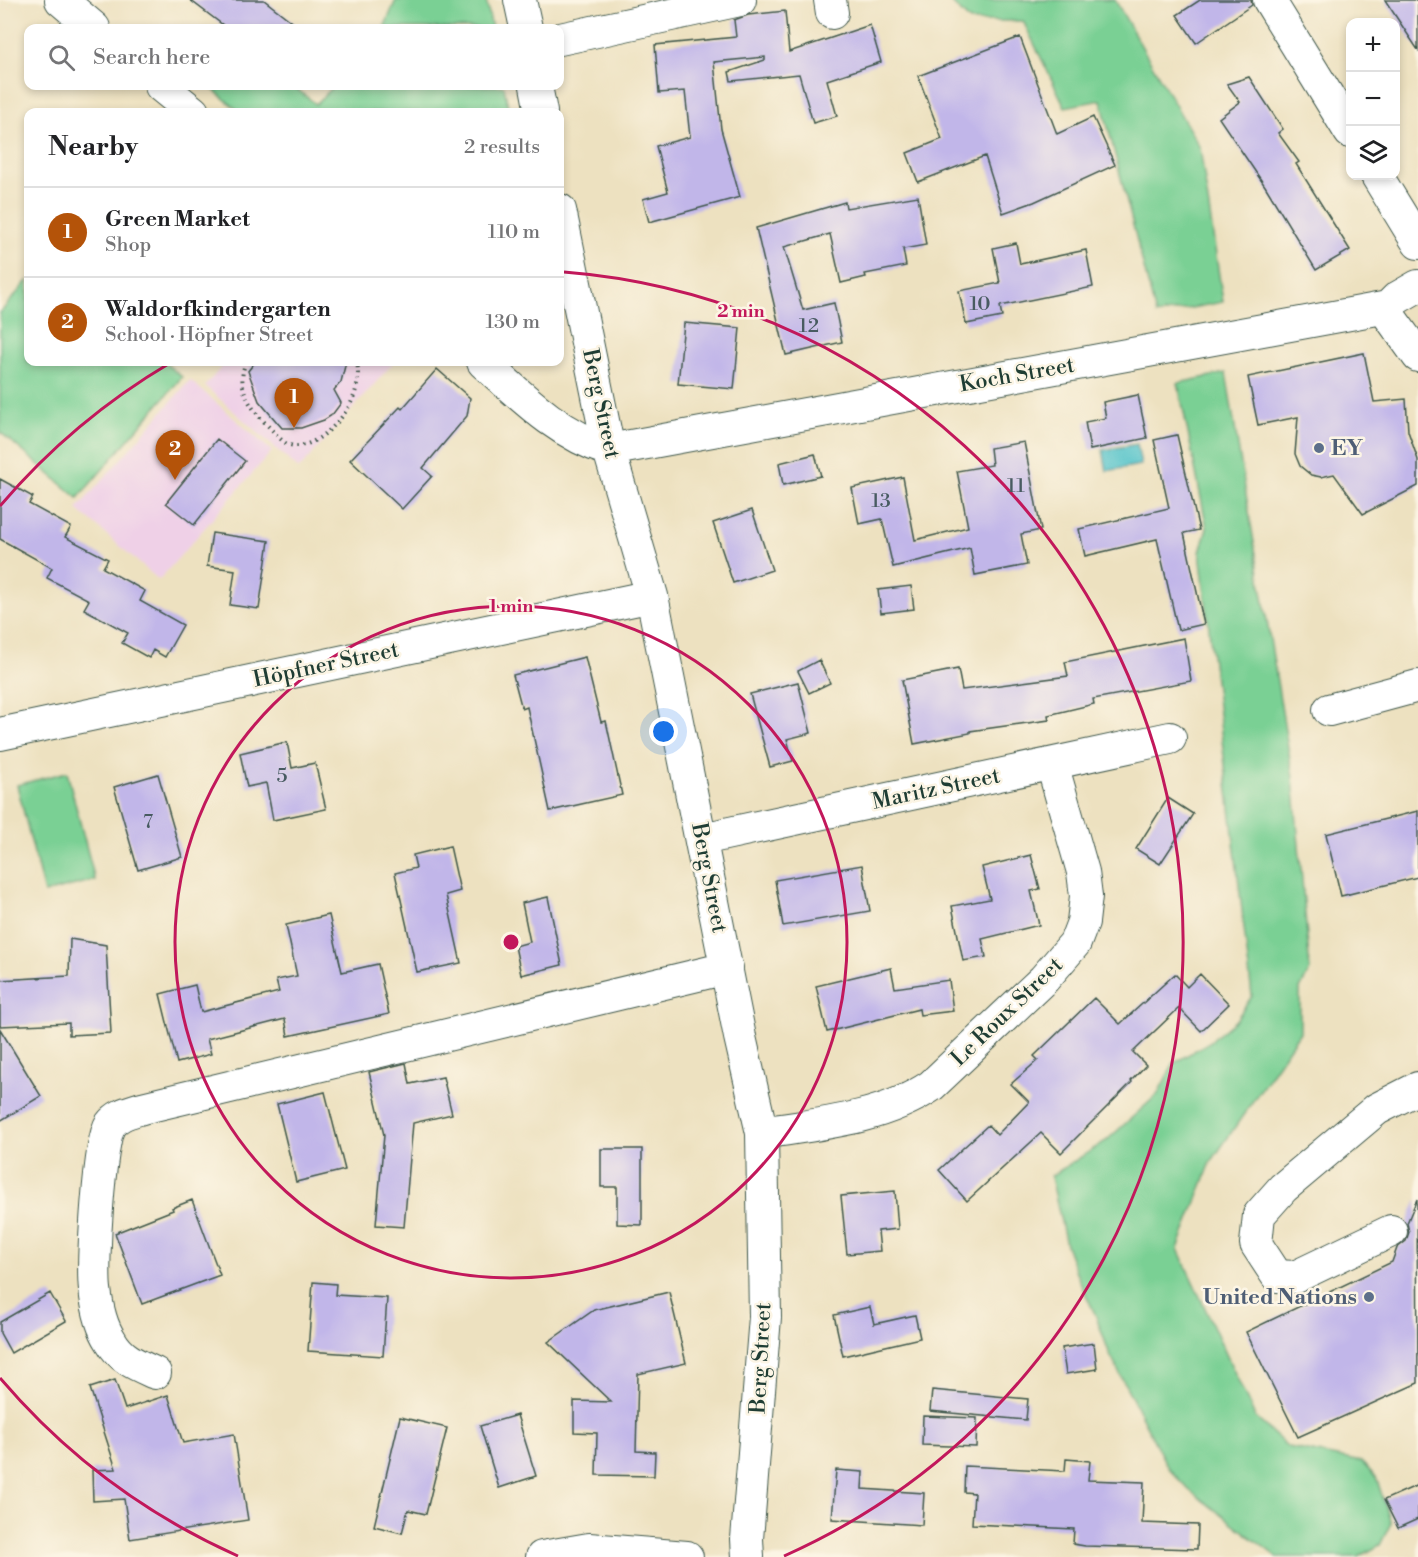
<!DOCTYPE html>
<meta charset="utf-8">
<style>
:root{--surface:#fff;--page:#f2f2f2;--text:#202124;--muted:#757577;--line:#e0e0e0;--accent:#b45309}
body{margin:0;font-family:"Libre Bodoni",serif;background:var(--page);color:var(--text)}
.controls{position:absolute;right:18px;top:18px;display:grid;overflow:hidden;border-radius:12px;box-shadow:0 3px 9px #0003}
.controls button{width:54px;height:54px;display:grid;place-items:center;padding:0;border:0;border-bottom:2px solid var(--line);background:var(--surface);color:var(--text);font:30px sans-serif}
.you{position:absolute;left:664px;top:732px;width:21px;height:21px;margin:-15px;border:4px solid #fff;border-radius:50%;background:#1a73e8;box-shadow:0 0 0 9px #1a73e833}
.badge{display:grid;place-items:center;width:39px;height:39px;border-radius:50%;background:var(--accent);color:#fff;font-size:20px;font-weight:700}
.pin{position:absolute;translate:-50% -50px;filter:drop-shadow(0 2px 3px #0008)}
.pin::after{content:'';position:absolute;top:32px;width:21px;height:18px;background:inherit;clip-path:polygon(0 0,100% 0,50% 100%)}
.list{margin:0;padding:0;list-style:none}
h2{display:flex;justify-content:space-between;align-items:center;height:78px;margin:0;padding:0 24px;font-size:26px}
h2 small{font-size:20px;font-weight:400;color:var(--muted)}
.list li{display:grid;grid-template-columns:39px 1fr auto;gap:18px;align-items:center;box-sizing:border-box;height:90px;padding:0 24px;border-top:2px solid var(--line)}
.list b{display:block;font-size:22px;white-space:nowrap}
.list p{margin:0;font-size:20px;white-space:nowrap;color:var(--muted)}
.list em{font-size:20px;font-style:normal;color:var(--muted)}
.icon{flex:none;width:33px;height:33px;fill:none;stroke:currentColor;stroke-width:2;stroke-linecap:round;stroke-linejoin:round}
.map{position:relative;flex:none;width:1418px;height:1557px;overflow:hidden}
.search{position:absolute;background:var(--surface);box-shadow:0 3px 9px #0003;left:24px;top:24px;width:540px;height:66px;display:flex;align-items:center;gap:15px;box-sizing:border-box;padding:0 21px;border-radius:12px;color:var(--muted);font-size:22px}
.panel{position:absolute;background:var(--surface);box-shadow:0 3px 9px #0003;left:24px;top:108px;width:540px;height:258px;border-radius:12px}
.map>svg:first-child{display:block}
.built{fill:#efd0e7}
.green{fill:#7ad094;stroke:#4c8664;stroke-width:1.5}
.water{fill:#57c4cb;stroke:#3b8080;stroke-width:1.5}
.building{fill:#c1b6e9}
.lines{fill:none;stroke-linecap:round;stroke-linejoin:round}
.minor-casing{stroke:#3e5649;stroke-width:34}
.path{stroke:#3e5649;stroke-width:4;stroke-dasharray:1.5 4.5;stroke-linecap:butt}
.minor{stroke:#fff;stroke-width:32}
.ring{fill:none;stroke:#c2185b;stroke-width:3}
.service-dot{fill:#5c6f8a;stroke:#fcf5e5;stroke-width:2}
.labels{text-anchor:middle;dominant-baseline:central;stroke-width:5;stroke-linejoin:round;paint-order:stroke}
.number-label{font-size:20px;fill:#485b61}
.street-label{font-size:22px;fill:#1f3d34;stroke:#fcf5e5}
.service-label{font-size:22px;font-weight:bold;fill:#4e5e75;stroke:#fcf5e5;text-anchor:start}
.centre{fill:#c2185b;stroke:#fcf5e5;stroke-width:3}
.ring-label{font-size:18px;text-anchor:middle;font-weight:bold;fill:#c2185b;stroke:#fcf5e5;stroke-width:5;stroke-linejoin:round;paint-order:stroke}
</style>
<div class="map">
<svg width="1418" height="1557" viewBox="0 0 1418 1557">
<rect width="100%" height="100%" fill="#fcf5e5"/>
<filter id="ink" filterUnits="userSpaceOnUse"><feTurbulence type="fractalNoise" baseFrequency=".0167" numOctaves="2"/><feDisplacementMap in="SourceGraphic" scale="12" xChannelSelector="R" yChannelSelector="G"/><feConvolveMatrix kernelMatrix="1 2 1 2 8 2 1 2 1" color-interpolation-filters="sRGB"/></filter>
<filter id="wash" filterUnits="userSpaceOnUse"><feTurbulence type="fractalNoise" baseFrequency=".008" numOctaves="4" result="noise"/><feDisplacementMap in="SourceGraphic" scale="24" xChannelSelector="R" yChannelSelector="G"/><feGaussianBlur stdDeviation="1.35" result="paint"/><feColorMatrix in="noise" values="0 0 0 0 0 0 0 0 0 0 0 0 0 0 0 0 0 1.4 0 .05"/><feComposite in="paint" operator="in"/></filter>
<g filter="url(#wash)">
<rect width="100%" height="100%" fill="#ede1c0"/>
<path class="built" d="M226,362H394L299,469L205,386Z
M190,380L272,451L159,580L77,509Z"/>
<path class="green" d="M396,0H486L492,28H384Z
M949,0H1115L1200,148L1223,302L1156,315L1101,100L1065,107L1023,21H970Z
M209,86H293L316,104L334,86H504L509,112H240Z
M28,280V362H164L182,377L78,498L0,432V313Z
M1226,373L1293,778L1310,970L1300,989V1032L1211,1162L1178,1249L1255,1417L1288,1447L1361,1462L1376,1477L1391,1523L1380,1545L1359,1557H1277L1189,1490L1168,1468L1110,1355L1096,1316L1079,1280L1066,1245L1051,1176L1106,1141L1157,1095L1174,1063L1211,1041L1236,1020L1252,996L1200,552L1207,528L1178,383Z
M67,772L95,880L44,893L17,785Z"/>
<path class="water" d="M1137,444L1141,465L1107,471L1103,450Z"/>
<g id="blocks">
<path class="building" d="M190,0H264L300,28H227Z
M1200,0H1251L1252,5L1196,43L1177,15Z
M1385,0H1418V50Z
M785,11L789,52L870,25L881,62L827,80L837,116L813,123L799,74L731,81L729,72L765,60V57L714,62L721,129L740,197L649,222L643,199L668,192L656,146L690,137L685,91L659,93L655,45L736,37L734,20L748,15Z
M1020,37L1057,134L1093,117L1115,165L1034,202L1003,213L985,156L918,182L907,153L942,139L918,76Z
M1249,77L1283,129L1278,133L1299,162L1296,164L1350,250L1316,270L1265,186L1219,118L1240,102L1227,84Z
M918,196L926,245L903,249L906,266L865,274L866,277L841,283L830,234L784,247L803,310L834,303L842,342L786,355L756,228L845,202L846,208Z
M1016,243L1020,264L1086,250L1093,287L1000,306L1002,317L966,324L959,291L1000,283L993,248Z
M684,323L740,328L734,389L678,384Z
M1364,353L1374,402L1406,399L1408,431L1418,460V486L1363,514L1334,474L1321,477L1311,475L1300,466L1295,454L1298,417L1258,425L1248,377Z
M255,362H346L341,382L334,390L341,403L332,415L324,420L301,428H282L259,401L248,371Z
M437,369L470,398L467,416L423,468L432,476L402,509L350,460L400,407L402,409Z
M1138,395L1147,438L1090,450L1085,422L1106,418L1103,402Z
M1177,435L1199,530L1184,533L1204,624L1178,630L1157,539L1085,556L1079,529L1169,508L1154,440Z
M217,439L245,461L194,525L166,503Z
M1024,442L1041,530L1021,534L1027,565L975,575L970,548L893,567L882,519L859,524L852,488L903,477L915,540L968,527L957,471L992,465L990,448Z
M815,454L821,476L783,485L779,463Z
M0,479L33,497L29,504L71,527L65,537L108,559L103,568L145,591L140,601L183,625L165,657L153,650L149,658L122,643L128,633L84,609L89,600L47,578L52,568L0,539Z
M752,510L772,570L733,583L713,523Z
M212,533L269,541L259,609L230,605L235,570L207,566Z
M911,586L914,609L881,613L878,590Z
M1184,638L1191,681L1093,699L1094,704L1048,715L1049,720L970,731V733L914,744L902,680L958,669L962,690L1068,676L1065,662Z
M585,657L601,722L606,721L622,795L550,811L527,707L522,709L513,675Z
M819,660L830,683L809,693L798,671Z
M798,682L811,733L787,739L793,761L770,767L750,694Z
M287,742L292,768L315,763L326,809L273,820L266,783L247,787L240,753Z
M158,774L182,857L138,870L114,787Z
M1168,798L1193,814L1160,864L1136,849Z
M1418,811V877L1341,896L1326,834Z
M450,846L460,891L446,895L461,963L417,972L395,873L416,868L413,855Z
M1031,855L1040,889L1031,891L1039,925L982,939L986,957L963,961L952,906L990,899L982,867Z
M862,865L870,911L783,926L775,880Z
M548,897L562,965L521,975L515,946L530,942L522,903Z
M329,915L342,972L378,964L389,1014L288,1036L285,1019L207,1039L211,1054L177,1063L160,994L195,985L201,1012L279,992L276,980L297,976L286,925Z
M70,939L106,945L111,1033L69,1035V1023L0,1026V980L69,976Z
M891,968L895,988L949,980L953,1011L920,1015L919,1009L827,1032L816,986Z
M1175,974L1187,987L1200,974L1229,1004L1201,1031L1179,1008L1133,1052L1146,1065L1131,1081L1132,1082L1061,1153L1041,1133L967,1201L939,1170L988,1125L997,1135L1029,1102L1011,1084L1038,1060L1034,1056L1094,998L1120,1024Z
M0,1029L41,1096L0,1121Z
M406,1063L410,1084L443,1077L452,1114L413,1123L404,1227L376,1225L384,1135L369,1072Z
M325,1092L345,1170L296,1182L277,1104Z
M601,1149H642V1225L617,1224V1187H601Z
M895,1191L898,1229L878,1231L880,1251L847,1254L841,1196Z
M1417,1199L1418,1383L1298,1437L1246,1332L1392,1262L1397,1248L1406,1241L1409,1232L1407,1223Z
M192,1200L220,1275L142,1304L115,1233L173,1210L172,1208Z
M313,1282L336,1284L335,1295L387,1298L383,1356L308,1351Z
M669,1292L686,1363L638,1374L636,1451L655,1452L654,1476L596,1475L597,1433L574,1432V1401L611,1402L548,1342L594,1310Z
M50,1293L66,1321L11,1353L0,1333V1322Z
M870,1307L874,1324L915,1315L920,1338L843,1356L834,1315Z
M1094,1343L1097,1369L1066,1374L1062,1348Z
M115,1380L125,1409L168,1395L183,1443L234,1434L248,1520L130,1539L124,1499L93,1501L92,1470L116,1469L90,1388Z
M932,1390L1028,1399L1026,1420L930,1411Z
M517,1415L536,1476L499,1488L480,1426Z
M923,1416L977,1418L976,1447L922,1445Z
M400,1417L447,1428L426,1514L408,1510L402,1533L374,1526Z
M1066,1459L1090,1461L1088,1480L1144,1482L1142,1523L1198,1525L1197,1549L1085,1546L1073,1544L1074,1529L972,1524L974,1493L964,1492L965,1466L1065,1471Z
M836,1470L863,1472L862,1489L924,1493L922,1525L832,1519Z
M1418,1485V1519L1398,1528L1384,1500Z"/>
</g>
</g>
<g filter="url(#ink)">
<use href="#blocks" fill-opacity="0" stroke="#3e5649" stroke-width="1.5"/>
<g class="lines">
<g class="minor-casing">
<path id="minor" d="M61,0L94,28
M520,0L526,28
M830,0L832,13
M1269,0L1350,132
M560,39L740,0
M161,86L193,112
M536,86L541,112
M1377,176L1418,243
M560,210L609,450L652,596L740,1037L762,1133L765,1317L747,1539L748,1557
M1388,307L1390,317L1418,356
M483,362C522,397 558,434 609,450L1388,307L1397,298L1418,286
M1329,710L1418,686
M0,734L652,596
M702,839L1170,738
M762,1133C819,1124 882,1119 931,1086L1044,979L1075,943L1083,922L1086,896L1083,872L1052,764
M1391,1231L1295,1277L1277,1276L1256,1244L1259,1215L1283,1188L1377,1109L1418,1088
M155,1373C137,1365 121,1359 111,1341C101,1326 97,1307 95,1289C92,1265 99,1142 110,1125C118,1114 130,1112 142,1108L727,968
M542,1557L589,1549L687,1557"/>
</g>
<path class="path" d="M246,362C234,389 254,412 272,430C277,435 283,443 290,445C313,452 346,418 353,398C358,387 359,373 357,362"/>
<use href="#minor" class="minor"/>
</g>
</g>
<g class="ring">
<circle cx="511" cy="942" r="336"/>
<path d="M238 1556A672 672 0 0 1 0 1378M0 506A672 672 0 0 1 170 363M564 272A672 672 0 0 1 784 1556"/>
</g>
<g class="service-dot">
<circle cx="1319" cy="448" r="6"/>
<circle cx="1369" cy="1297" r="6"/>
</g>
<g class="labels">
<g class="number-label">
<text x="980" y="304">10</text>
<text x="809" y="326">12</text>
<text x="1016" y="486">11</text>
<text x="881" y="501">13</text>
<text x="282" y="776">5</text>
<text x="148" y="822">7</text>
</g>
<g class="street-label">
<text transform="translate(1017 375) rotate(-10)">Koch Street</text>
<text transform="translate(601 404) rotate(78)">Berg Street</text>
<text transform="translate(326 665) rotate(-12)">Höpfner Street</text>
<text transform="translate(936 789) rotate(-12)">Maritz Street</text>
<text transform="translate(709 878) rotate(79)">Berg Street</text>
<text transform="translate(1007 1012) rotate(-44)">Le Roux Street</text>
<text transform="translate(761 1358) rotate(-87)">Berg Street</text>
</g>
<g class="service-label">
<text x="1331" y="448">EY</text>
<text x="1357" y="1297" text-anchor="end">United Nations</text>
</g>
</g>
<circle cx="511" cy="942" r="9" class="centre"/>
<g class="ring-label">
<text x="741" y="317">2 min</text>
<text x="511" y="612">1 min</text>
</g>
</svg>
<div class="controls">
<button>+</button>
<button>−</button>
<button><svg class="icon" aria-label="layers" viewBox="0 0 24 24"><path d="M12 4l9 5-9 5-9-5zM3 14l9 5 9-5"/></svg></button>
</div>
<div class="you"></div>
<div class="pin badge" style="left:294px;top:428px">1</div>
<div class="pin badge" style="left:175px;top:480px">2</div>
<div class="search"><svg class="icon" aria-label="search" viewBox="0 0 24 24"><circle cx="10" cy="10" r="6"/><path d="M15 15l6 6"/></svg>Search here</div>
<section class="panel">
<h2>Nearby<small>2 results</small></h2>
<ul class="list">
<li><span class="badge">1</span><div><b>Green Market</b><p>Shop</p></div><em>110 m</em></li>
<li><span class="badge">2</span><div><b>Waldorfkindergarten</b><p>School · Höpfner Street</p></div><em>130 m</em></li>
</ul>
</section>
</div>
